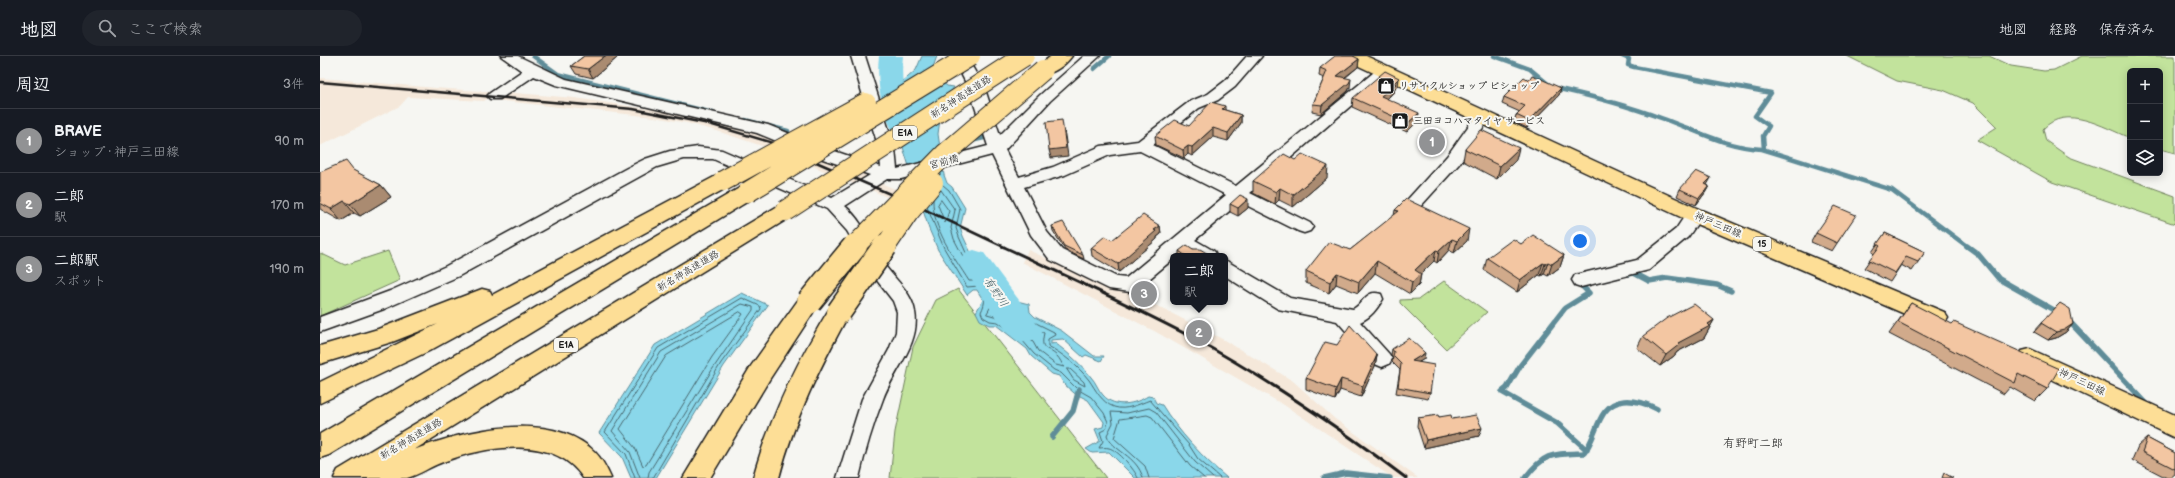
<!DOCTYPE html>
<html lang="ja">
<meta charset="utf-8">
<style>
:root{--surface:#171b24;--page:#20242c;--text:#f1f3f6;--muted:#9ea1a6;--line:#363941;--accent:#919294}
body{margin:0;font-family:"Balsamiq Sans","Klee One",sans-serif;background:var(--page);color:var(--text)}
.controls{position:absolute;right:12px;top:12px;display:grid;overflow:hidden;border-radius:6px;box-shadow:0 2px 10px #0003}
.controls button{width:36px;height:36px;display:grid;place-items:center;padding:0;border:0;border-bottom:1px solid var(--line);background:var(--surface);color:var(--text);font:20px sans-serif}
.you{position:absolute;left:1260px;top:185px;width:14px;height:14px;margin:-10px;border:3px solid #fff;border-radius:50%;background:#1a73e8;box-shadow:0 0 0 6px #1a73e833}
.badge{display:grid;place-items:center;width:26px;height:26px;border-radius:50%;background:var(--accent);color:#fff;font-size:13px;font-weight:700}
.pin{position:absolute;translate:-50% -50%;border:2px solid #fff;box-shadow:0 1px 4px #0006}
.popup{position:absolute;left:850px;top:197px;width:58px;height:52px;box-sizing:border-box;display:grid;place-content:center;border-radius:6px;background:var(--surface);filter:drop-shadow(0 1px 3px #0005);font-size:13px;white-space:nowrap;color:var(--muted)}
.popup b{font-size:15px;color:var(--text)}
.popup::after{content:'';position:absolute;left:50%;top:100%;margin-left:-8px;border:8px solid transparent;border-top-color:var(--surface)}
.list{margin:0;padding:0;list-style:none}
h2{display:flex;justify-content:space-between;align-items:center;height:52px;margin:0;padding:0 16px;font-size:17px}
h2 small{font-size:13px;font-weight:400;color:var(--muted)}
.list li{display:grid;grid-template-columns:26px 1fr auto;gap:12px;align-items:center;box-sizing:border-box;height:64px;padding:0 16px;border-top:1px solid var(--line)}
.list b{display:block;font-size:15px;white-space:nowrap}
.list p{margin:0;font-size:13px;white-space:nowrap;color:var(--muted)}
.list em{font-size:13px;font-style:normal;color:var(--muted)}
.icon{flex:none;width:22px;height:22px;fill:none;stroke:currentColor;stroke-width:2;stroke-linecap:round;stroke-linejoin:round}
.map{position:relative;flex:none;width:1855px;height:422px;overflow:hidden}
header{display:flex;align-items:center;gap:24px;box-sizing:border-box;height:56px;padding:0 20px;background:var(--surface);border-bottom:1px solid var(--line)}
header strong{font-size:19px}
nav{display:flex;gap:22px;margin-inline-start:auto;font-size:14px}
.search{width:280px;height:36px;background:var(--page);display:flex;align-items:center;gap:10px;box-sizing:border-box;padding:0 14px;border-radius:22px;color:var(--muted);font-size:15px}
main{display:flex}
aside{flex:1;background:var(--surface)}
.map>svg:first-child{display:block}
.built{fill:#f5e8da}
.green{fill:#c2e39c;stroke:#6f805c}
.water{fill:#8ad7ea;stroke:#5e8c98}
.lines{fill:none;stroke-linecap:round;stroke-linejoin:round}
.shore{stroke:#48676e;stroke-width:1}
.stream-far1{stroke:#5e8c98;stroke-width:4.5}
.stream{stroke:#5e8c98;stroke-width:5.5}
.river{fill:#8ad7ea;fill-rule:evenodd}
.street-casing{stroke:#1c1c1c;stroke-width:3}
.primary-casing{stroke:#1c1c1c;stroke-width:3}
.highway-casing{stroke:#1c1c1c;stroke-width:3}
.street{fill:#f6f6f2;fill-rule:evenodd}
.primary{fill:#fdde96;fill-rule:evenodd}
.highway{fill:#fdde96;fill-rule:evenodd}
.rail-far1{stroke:#1c1c1c;stroke-width:2.5}
.rail{stroke:#1c1c1c;stroke-width:3}
.highway-bridge-far1-casing{stroke:#1c1c1c;stroke-width:22;stroke-linecap:butt}
.highway-bridge-casing{stroke:#1c1c1c;stroke-width:27;stroke-linecap:butt}
.highway-bridge-far1{stroke:#fdde96;stroke-width:20}
.highway-bridge{stroke:#fdde96;stroke-width:24}
.wall{fill:#d1aa8b;stroke:#1c1c1c}
.shaded-wall{fill:#aa8b71;stroke:#1c1c1c}
.building{fill:#f3c6a2;stroke:#1c1c1c}
.labels{text-anchor:middle;dominant-baseline:central;stroke-width:4;stroke-linejoin:round;paint-order:stroke}
.shield{fill:#f6f6f2;stroke:#5d5d5c;stroke-width:1}
.shield-label{font-size:9px;font-weight:bold;fill:#1c1c1c}
.poi-label{font-size:10px;font-weight:bold;fill:#1c1c1c;stroke:#f6f6f2;text-anchor:start}
.street-label{font-size:10px;fill:#1c1c1c;stroke:#f6f6f2}
.water-label{font-size:11px;font-style:italic;fill:#425d64;stroke:#f6f6f2}
.quarter-label{font-size:12px;fill:#1c1c1c;stroke:#f6f6f2}
</style>
<header>
<strong>地図</strong>
<div class="search"><svg class="icon" aria-label="search" viewBox="0 0 24 24"><circle cx="10" cy="10" r="6"/><path d="M15 15l6 6"/></svg>ここで検索</div>
<nav><a>地図</a><a>経路</a><a>保存済み</a></nav>
</header>
<main>
<aside>
<h2>周辺<small>3件</small></h2>
<ul class="list">
<li><span class="badge">1</span><div><b>BRAVE</b><p>ショップ · 神戸三田線</p></div><em>90 m</em></li>
<li><span class="badge">2</span><div><b>二郎</b><p>駅</p></div><em>170 m</em></li>
<li><span class="badge">3</span><div><b>二郎駅</b><p>スポット</p></div><em>190 m</em></li>
</ul>
</aside>
<div class="map">
<svg width="1855" height="422" viewBox="0 0 1855 422">
<rect width="100%" height="100%" fill="#f6f6f2"/>
<filter id="ink" filterUnits="userSpaceOnUse"><feTurbulence type="fractalNoise" baseFrequency=".025" numOctaves="2"/><feDisplacementMap in="SourceGraphic" scale="8" xChannelSelector="R" yChannelSelector="G"/><feConvolveMatrix kernelMatrix="1 2 1 2 8 2 1 2 1" color-interpolation-filters="sRGB"/></filter>
<g filter="url(#ink)">
<path class="built" d="M0,22L128,33L177,36L164,45L88,41L80,50L0,90Z
M184,36L255,42L356,57L441,77L549,119L536,129L463,97L397,75L367,67L334,61L173,44Z
M558,126L595,141L592,153L547,132Z
M708,194L789,230L802,232L904,284L973,325L1015,363L1098,422H1073L964,349L836,276L702,206Z"/>
<path class="green" d="M1527,0H1669L1691,10L1724,15L1734,14L1762,0H1855V97L1840,93V15H1810V82C1783,71 1746,48 1723,73L1726,85L1749,101L1855,140V168L1732,126L1657,84L1677,71L1653,47L1623,34L1577,25Z
M68,195L80,224L0,260V197L25,209Z
M1124,225L1167,256L1126,293L1080,247V244L1099,243Z
M638,233L786,422H570L575,376L593,291L616,244Z"/>
<path class="water" d="M602,0H617L611,17L627,30L634,31L632,34L623,42L618,78L624,119L627,127L632,131L645,152L640,172L643,180L651,197L670,226L679,235L675,238L678,242L688,249L697,245L709,248L710,256L715,261L742,275L774,300H784L781,305L766,299L763,301L743,283L731,284V288L735,287C746,295 763,310 771,321C776,326 778,334 783,339C795,353 815,348 828,340L833,341L836,347L842,349C858,375 883,402 907,422H815L789,396L772,397L766,393L780,385L775,373L783,371L784,366L768,344L754,337L744,328L739,320L732,318L711,300L707,293L676,269H669L660,264L656,256L663,244L657,234H653L647,239L618,194L609,173L573,60L570,47L579,36L578,30L596,14Z
M422,237L448,249L404,310L336,422H311L302,401L279,377L335,289Z"/>
<g class="lines">
<path class="shore" d="M623,129L629,134L640,153L636,172L639,181L647,199L672,234C671,244 679,248 687,253L695,250L703,251L712,265L734,276L735,279L728,283V290C743,298 758,310 769,324C776,334 781,346 794,351C806,355 819,348 830,344L869,389L878,403L900,422
M613,143C612,173 634,201 649,225H656L634,183L631,172L635,154L621,134
M621,144L629,155L625,167L618,149Z
M607,151L624,192L647,231L659,230C666,239 666,246 661,256L663,261L670,265L678,266L702,284L714,298L734,314L741,317L757,333L771,341L784,357L788,366L786,373L780,376L783,385L779,392C782,392 786,391 789,392C798,394 815,414 818,422
M672,249L686,258L700,256L708,268L724,277C720,295 726,290 737,300C740,303 742,308 744,311L736,309L718,295L713,286L681,262L667,258Z
M420,256L423,258L392,301L326,409L323,410L315,392L300,373L346,300Z
M747,313H750L764,326L765,330L754,324Z
M315,422L306,398L285,376L338,292L422,242L440,250L441,253L401,307L333,422
M320,422L310,396L292,375L341,296L422,248L433,251V254L392,314L329,416L328,422
M823,422C817,399 792,395 787,379L793,367L791,356L807,357L829,352L836,356L875,406L893,422
M829,422L825,410L794,382L800,363L827,359L832,361L870,410L884,422"/>
<path class="stream-far1" d="M213,0L238,18L393,57
M1174,0L1210,13L1228,28
M1302,0L1309,3L1308,9L1314,11L1451,37L1435,60L1449,70L1443,80L1444,93
M774,13L789,0
M1235,32C1271,40 1306,49 1341,62C1375,74 1405,91 1442,93L1572,134L1648,191
M425,64L468,75
M651,85L664,82"/>
<path class="stream" d="M1647,190L1658,198L1679,223L1739,257
M1308,218L1314,217L1329,225L1347,222L1397,229L1411,235
M1262,230L1269,237L1245,252L1200,310L1187,332L1182,336L1237,367L1267,394
M1748,264L1826,347
M732,381L753,355L759,333
M1004,422L1026,417L1070,422
M1205,422C1225,396 1233,398 1264,397C1278,379 1277,348 1304,345C1316,344 1327,348 1337,353"/>
<path class="river" d="M559,0H583C580,25 585,51 597,73L593,79L584,81L575,79C561,56 556,26 559,0Z
M654,194L664,197L722,275L718,283C710,286 705,288 697,284C684,277 648,219 640,204L644,197Z"/>
<g class="street-casing">
<path id="street" d="M181,0H198L246,23L448,69L500,90L561,111L559,93L531,0H545L575,93L577,113L668,90L649,33L632,0H646L665,33L680,79L720,39L764,0H780L730,45L685,94L699,121L733,111L781,90L818,85L869,46L888,38L905,25L927,0H942L915,31L898,44L879,52L833,89L916,130L1059,12H1069L1071,15L930,137L990,167L993,171L990,175L984,177L978,175L920,146L875,184L894,195L897,200H874L864,193L856,200H853V203L816,234L810,236L789,233L730,204L711,179L672,99L581,123H567L525,150C543,165 551,188 564,208C574,223 592,236 595,256C601,288 573,315 563,343C553,369 545,395 539,422H517L542,343L569,294L576,276L577,256L573,245L552,218L527,175L507,153L393,103H364L337,111L139,220L64,253L0,276V261L70,235L126,210L307,112L325,103L350,95L378,91L402,94L512,142L550,119L488,98L437,77L236,29L214,20L180,43H170L167,40L170,37L202,15ZM820,95L906,139L806,222L797,221L742,194L727,176L704,131L745,119L790,99Z
M1162,56L1167,58L1170,61L1139,108L1100,151L1094,153L1088,151L1086,147L1088,143L1127,100L1157,58Z
M1374,153L1380,155L1383,159L1368,181L1329,214L1261,231L1255,229L1252,224L1255,219L1317,204L1356,173L1368,155Z
M905,204L970,242L1033,253C1044,247 1046,233 1061,238L1063,243C1057,253 1051,261 1040,266L1069,298L1072,303L1069,308L1062,311L1055,308L1017,265L958,253L905,220Z"/>
</g>
<g class="primary-casing">
<path id="primary" d="M1023,0H1046L1381,154L1624,256L1628,262L1624,268L1616,271L1608,268L1367,164L1026,4Z
M1710,293L1855,359V382L1702,309L1698,302L1702,295Z"/>
</g>
<g class="highway-casing">
<path id="highway" d="M731,0H752C745,10 729,21 717,18L714,14Z
M403,118L410,120L413,125L410,130L109,295L0,347V326L118,268L72,286L0,308V290L58,273L162,233L170,235L172,239L396,120Z
M428,129L435,131L438,136L435,141L9,399L0,402V378L421,131Z
M465,148L472,150L475,155L472,160L94,394C144,374 231,353 275,396C282,403 287,413 291,422H263C235,378 165,390 123,406C111,410 99,419 87,422C81,422 72,422 66,422C48,422 31,422 14,422L18,414L458,150Z
M489,237L497,240L500,246L449,324L390,422H363L431,310L481,240Z
M519,247L527,250L530,256C500,311 475,361 459,422H433C450,360 478,304 511,250Z"/>
</g>
<use href="#street" class="street"/>
<use href="#primary" class="primary"/>
<use href="#highway" class="highway"/>
<path class="rail-far1" d="M0,26L313,53L389,68L450,86L593,148L684,191"/>
<path class="rail" d="M682,190C746,220 811,249 873,282C948,323 1018,371 1086,422"/>
<g class="highway-bridge-far1-casing">
<path id="highway-bridge-far1" d="M403,125L546,47
M428,136L650,0
M465,155L704,0
M534,191L626,97L723,14
M565,191L588,157L613,127"/>
</g>
<g class="highway-bridge-casing">
<path id="highway-bridge" d="M489,246L535,190
M519,256L565,190"/>
</g>
<use href="#highway-bridge-far1" class="highway-bridge-far1"/>
<use href="#highway-bridge" class="highway-bridge"/>
</g>
<path class="wall" d="M264,0H296L297,2L273,22L256,18L251,10Z
M1039,3L1038,11L1025,22L1030,31L1028,35L1001,58L992,56L993,48L1004,22L999,20L1000,12Z
M1209,24L1241,32L1239,39L1207,72L1194,66L1196,59L1200,56L1182,48L1184,41Z
M1078,30L1075,33L1074,36L1067,43L1098,65L1087,76L1032,51L1033,42Z
M905,50V54L921,59V67L908,85L893,81L872,100L868,98L864,102L836,89L835,80L869,70Z
M1145,93L1196,104L1177,123L1143,105Z
M34,115L61,129L71,141L40,160L34,157L21,165L0,153V116Z
M1007,122L973,151L959,144L955,148L933,137V125Z
M1387,129L1389,130L1385,137L1376,149L1357,140L1360,133Z
M910,148L928,152L918,160L910,156Z
M1075,154L1147,185L1134,197L1129,194L1117,207L1114,205L1101,218L1099,229L1090,238L1055,217L1038,237L1016,228L1009,237L986,227V215L1030,194L1074,160Z
M1530,167L1512,195L1491,186L1496,177Z
M732,170L763,199L764,203L745,194L733,175Z
M840,170L841,178L837,181V183L799,216L772,200L771,192L792,184Z
M1565,177L1605,196L1592,215L1581,209L1570,226L1544,212L1554,198L1552,196Z
M1201,188L1244,199L1240,211L1228,220L1224,218L1221,220L1219,219L1197,236L1164,214L1167,202Z
M873,193L890,199V200H859V195Z
M1591,247L1727,333L1715,345L1690,331L1684,338L1569,278Z
M1740,247L1753,268L1746,276L1736,282L1728,284L1714,276Z
M1394,264L1384,282L1357,296L1354,300L1340,310L1317,292L1323,280Z
M1017,289L1057,299L1055,310L1041,341L1020,334L1015,344L986,333V322Z
M1072,293L1104,303L1099,306L1110,337L1108,343L1076,337L1080,314L1072,306L1073,301L1071,299Z
M1119,361L1132,363L1159,380L1104,392L1097,370L1098,362Z
M1827,382L1855,397V418L1850,422H1847L1812,404L1818,390Z"/>
<path class="shaded-wall" d="M285,0H296L297,2L273,22L268,13Z
M1039,3L1038,11L1016,28L1017,20Z
M1079,22L1078,30L1075,33L1074,36L1060,48L1061,40Z
M1031,23L1030,31L1028,35L1001,58L1002,49Z
M1241,32L1239,39L1207,72L1209,65Z
M1099,57L1098,65L1087,76L1088,67Z
M921,59V67L908,85V77Z
M893,72V81L872,100V91Z
M744,73L748,100L731,102L729,94Z
M868,90V98L864,102L863,94Z
M1199,92L1196,104L1177,123L1180,110Z
M1008,110L1007,122L973,151V139Z
M1391,122L1387,129L1381,135L1385,128Z
M61,129L71,141L40,160L30,148Z
M1389,130L1385,137L1376,149L1379,142Z
M960,132L959,144L955,148L956,136Z
M928,143V152L918,160V152Z
M24,145L34,157L21,165L11,153Z
M840,170L841,178L837,181V183L799,216L798,208L834,174Z
M1149,173L1147,185L1134,197L1137,185Z
M1132,183L1129,194L1117,207L1119,195Z
M1116,194L1114,205L1100,219L1101,218L1099,229L1090,238L1092,226L1095,214Z
M1244,199L1240,211L1228,220L1232,208Z
M1057,205L1055,217L1038,237L1039,226Z
M1228,206L1224,218L1221,220L1225,208Z
M1223,207L1219,219L1197,236L1200,224Z
M1017,217L1016,228L1009,237L1010,226Z
M1394,264L1384,282L1357,296L1354,300L1340,310L1346,299L1358,287Z
M1753,268L1746,276L1736,282L1728,284L1736,276Z
M1105,297L1104,303L1091,311L1092,305Z
M1057,299L1055,310L1041,341L1043,330Z
M1021,323L1020,334L1015,344L1016,333Z
M1162,372L1159,380L1104,392L1106,384Z"/>
<path class="building" d="M264,0H285L268,13L251,10Z
M1015,0H1033L1039,3L1017,20L1031,23L1029,27L1002,49L993,48L1007,15L1000,12Z
M1065,15L1079,22L1074,27L1076,28L1061,40L1099,57L1088,67L1033,42Z
M1212,19L1241,32L1209,65L1196,59L1205,50L1184,41L1204,21L1209,24Z
M891,46L905,50L902,53L921,59L908,77L893,72L872,91L868,90L863,94L835,80L855,64L869,70Z
M742,64L746,92L729,94L726,66Z
M1161,74L1199,92L1180,110L1145,93Z
M964,98L975,104L982,98L1008,110L973,139L960,132L956,136L933,125Z
M26,105L33,114L61,129L30,148L24,145L11,153L0,147V116Z
M1376,115L1391,122L1385,128L1389,130L1379,142L1360,133Z
M920,139L928,143L918,152L910,148Z
M1086,143L1149,173L1137,185L1132,183L1119,195L1116,194L1095,214L1101,218L1092,226L1057,205L1039,226L1017,217L1010,226L986,215L1009,186L1030,194L1079,155L1075,154Z
M1515,150L1536,159L1517,187L1496,177Z
M823,159L840,170L834,174L836,175L798,208L771,192L785,180L792,184Z
M743,166L763,199L744,190L732,170Z
M1565,177L1605,196L1598,206L1586,201L1575,217L1549,204L1560,190L1557,188Z
M1213,179L1244,199L1232,208L1228,206L1225,208L1223,207L1200,224L1167,202L1193,183L1201,188Z
M867,189L873,193H880L890,199L889,200H866L859,195Z
M1591,247L1632,268L1634,266L1739,313L1727,333L1698,318L1695,327L1578,266Z
M1740,247L1750,253L1753,268L1744,274L1736,276L1721,267Z
M1374,248L1394,264L1388,268L1390,270L1358,287L1360,288L1346,299L1323,280L1347,262Z
M1030,269L1057,299L1043,330L1021,323L1016,333L986,322L1005,286L1017,289Z
M1089,282L1105,297L1092,305L1114,309L1110,337L1078,331L1081,308L1073,300L1074,296L1072,293Z
M1118,359L1119,361L1131,359L1132,363L1156,359L1162,372L1106,384L1098,362Z
M1827,382L1855,397V413L1822,396Z
M1624,417L1633,422H1622Z"/>
</g>
<defs>
<g id="shop-square" transform="scale(0.9)"><rect x="-9" y="-9" width="18" height="18" rx="4" fill="#1c1c1c" stroke="#f6f6f2"/><path d="M-5-2.5h2.3a2.7 3.5 0 0 1 5.4 0H5L5.5 6h-11ZM-1.5-2.5h3a1.5 2.3 0 0 0-3 0Z" fill="#fff"/></g>
</defs>
<g fill-rule="evenodd">
<use href="#shop-square" x="1066" y="30"/>
<use href="#shop-square" x="1080" y="65"/>
</g>
<g class="labels">
<g class="shield">
<rect x="573" y="70" width="24" height="14" rx="3"/>
<rect x="1433" y="181" width="18" height="14" rx="3"/>
<rect x="234" y="282" width="24" height="14" rx="3"/>
</g>
<g class="shield-label">
<text x="585" y="77">E1A</text>
<text x="1442" y="188">15</text>
<text x="246" y="289">E1A</text>
</g>
<g class="poi-label">
<text x="1079" y="30">リサイクルショップ ビショップ</text>
<text x="1093" y="65">三田ヨコハマタイヤ サービス</text>
</g>
<g class="street-label">
<text transform="translate(641 41) rotate(-33)">新名神高速道路</text>
<text transform="translate(624 106) rotate(-15)">宮前橋</text>
<text transform="translate(1398 169) rotate(23)">神戸三田線</text>
<text transform="translate(368 215) rotate(-31)">新名神高速道路</text>
<text transform="translate(1762 326) rotate(25)">神戸三田線</text>
<text transform="translate(91 383) rotate(-31)">新名神高速道路</text>
</g>
<g class="water-label">
<text transform="translate(676 236) rotate(56)">有野川</text>
</g>
<g class="quarter-label">
<text x="1433" y="387">有野町二郎</text>
</g>
</g>
</svg>
<div class="controls">
<button>+</button>
<button>−</button>
<button><svg class="icon" aria-label="layers" viewBox="0 0 24 24"><path d="M12 4l9 5-9 5-9-5zM3 14l9 5 9-5"/></svg></button>
</div>
<div class="you"></div>
<div class="pin badge" style="left:1112px;top:86px">1</div>
<div class="pin badge" style="left:879px;top:277px">2</div>
<div class="popup"><b>二郎</b>駅</div>
<div class="pin badge" style="left:824px;top:238px">3</div>
</div>
</main>
